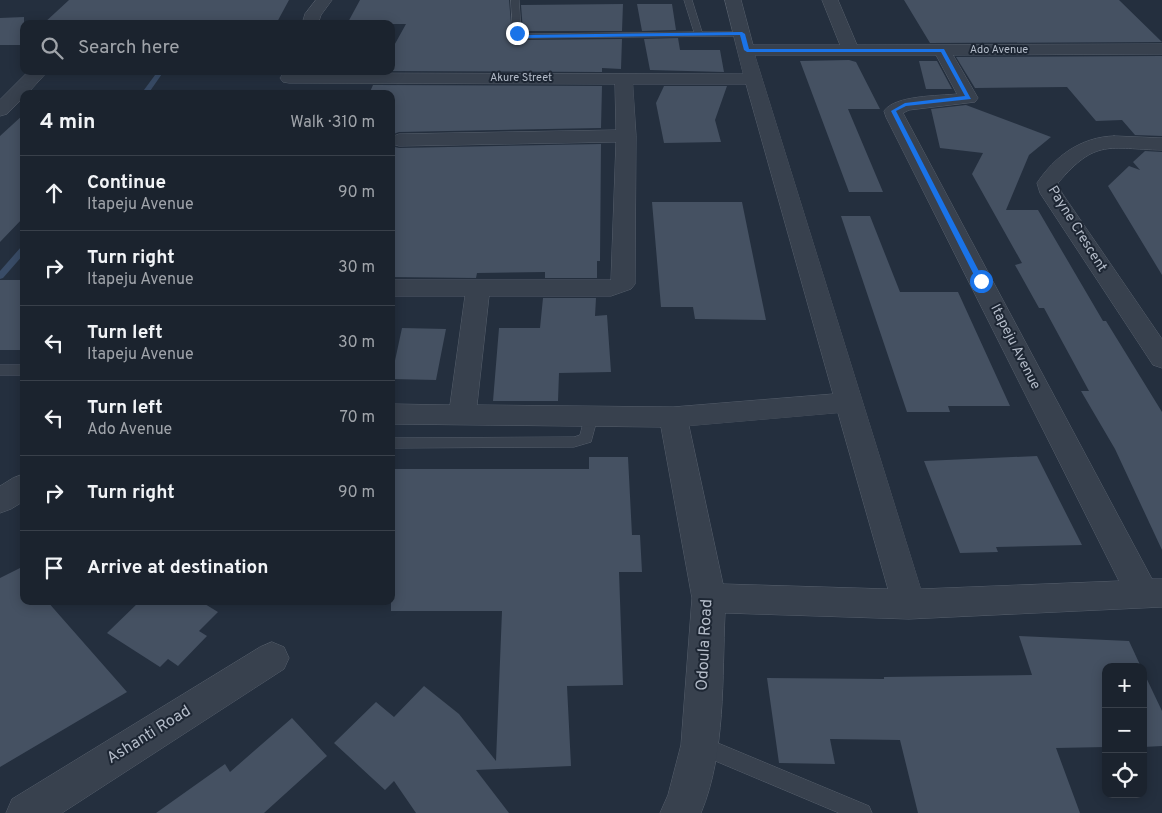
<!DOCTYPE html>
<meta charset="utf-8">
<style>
:root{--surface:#1b232e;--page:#242b36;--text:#f1f3f6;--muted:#a0a4aa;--line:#39404a}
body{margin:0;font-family:Overpass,sans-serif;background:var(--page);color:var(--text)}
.controls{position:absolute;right:15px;bottom:15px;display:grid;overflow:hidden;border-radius:10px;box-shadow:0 2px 12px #0003}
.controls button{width:45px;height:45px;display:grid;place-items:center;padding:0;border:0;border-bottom:1px solid var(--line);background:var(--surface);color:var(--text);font:25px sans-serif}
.stop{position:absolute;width:15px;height:15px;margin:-11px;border:4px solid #1a73e8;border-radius:50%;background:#fff}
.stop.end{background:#1a73e8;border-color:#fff;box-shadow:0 1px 5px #0008}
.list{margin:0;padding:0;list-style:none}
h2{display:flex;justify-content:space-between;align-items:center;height:65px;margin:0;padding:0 20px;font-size:21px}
h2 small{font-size:16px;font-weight:400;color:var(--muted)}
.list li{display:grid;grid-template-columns:32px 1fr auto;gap:15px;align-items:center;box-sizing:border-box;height:75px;padding:0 20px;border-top:1px solid var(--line)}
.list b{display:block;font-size:19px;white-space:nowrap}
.list p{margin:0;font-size:16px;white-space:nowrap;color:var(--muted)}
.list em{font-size:16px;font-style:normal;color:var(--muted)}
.icon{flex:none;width:28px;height:28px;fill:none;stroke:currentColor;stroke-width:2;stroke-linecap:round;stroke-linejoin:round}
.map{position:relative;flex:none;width:1162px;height:813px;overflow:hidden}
.search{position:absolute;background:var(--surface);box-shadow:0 2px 12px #0003;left:20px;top:20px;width:375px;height:55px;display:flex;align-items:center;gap:12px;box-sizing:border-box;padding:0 18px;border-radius:10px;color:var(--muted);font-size:19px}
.panel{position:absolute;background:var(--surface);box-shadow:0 2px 12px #0003;left:20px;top:90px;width:375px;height:515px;border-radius:10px}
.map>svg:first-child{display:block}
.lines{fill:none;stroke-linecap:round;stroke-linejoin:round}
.stream{fill:#394c67;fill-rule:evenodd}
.building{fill:#455162}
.lane-casing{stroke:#565f6c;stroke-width:1}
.street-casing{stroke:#565f6c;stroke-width:1}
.lane{fill:#38414e;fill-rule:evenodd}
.street{fill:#38414e;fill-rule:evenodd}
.route{fill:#1a73e8}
.labels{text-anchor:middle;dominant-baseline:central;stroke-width:4;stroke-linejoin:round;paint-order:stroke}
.far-street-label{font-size:11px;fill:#b4bcc9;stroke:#1d2633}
.street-label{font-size:14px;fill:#b4bcc9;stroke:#1d2633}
.near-street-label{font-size:16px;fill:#b4bcc9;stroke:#1d2633}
</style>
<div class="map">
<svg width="1162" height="813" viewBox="0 0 1162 813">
<rect width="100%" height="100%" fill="#242f3e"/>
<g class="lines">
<path class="stream" d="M158,71H164L148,94H141Z
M21,247H24V254L3,278L0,279V271Z"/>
</g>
<path class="building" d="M69,0H289L276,24H43Z
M360,0H509L512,35L524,40L622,39L621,69L602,68V72L381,71H391V51L406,24H347Z
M904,0H1119L1162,42L930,43Z
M623,4L622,31H523L521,5Z
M637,4H672L676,30L642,31Z
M24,17V45H0V18Z
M678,38L680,50H720L724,72L650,70L644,39Z
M1162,56V136L1135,135L1122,120L1096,121L1067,87L975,88L956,57Z
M849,60L856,62L880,109H848L883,192H849L800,61Z
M919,61H937L952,89H926Z
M373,85L602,86L601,128L399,132L391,135V94H369Z
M664,86H727L715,120L721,142L664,143L656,103Z
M966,105L1051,137L1029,155L1006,210H1038L1103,321H1106L1162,412V550L1115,449L1081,391H1089L1044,308H1039L1015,265L1022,263L972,174L983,153L940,148L931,109Z
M24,114V217L0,242V136Z
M601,144L600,261H597V278H545V272L477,273L476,278L391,277V146L399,148Z
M1145,151L1162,152V275L1108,186L1129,166L1140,170L1133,162Z
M652,202H742L766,320L695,319L693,307H661Z
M841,216H870L900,292H958L1010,406H948L950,412H907Z
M0,280H24V350H0Z
M543,298H596L595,316L607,315L611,372L559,373L558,401H493L499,328H540Z
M402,328L446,329L436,380L391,379Z
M1037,456L1082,545L996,547L998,552L960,553L924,461Z
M589,457H628L632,535H640L642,572H619L623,685L567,686L571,766L476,770L509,813H416L394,781L385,790L334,743L376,702L394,717L424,686L459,714L496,761L502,611H391V469H589Z
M24,566V601H47L127,692L0,767V578Z
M140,601H200L218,612L199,631L207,636L178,666L168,659L160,667L107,633Z
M1019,636L1129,641L1141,667H1106V747L1056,748L1080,813H918L900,740L830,739L835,764L779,763L767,678L884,679V677L1032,675Z
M1143,671L1162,711V746L1143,747Z
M292,718L327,756L264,813H156L225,764L230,772Z"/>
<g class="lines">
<g class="lane-casing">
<path id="lane" d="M511,0H519L521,32L525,34L694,32L684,0H692L702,32H743L747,34L743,36L524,38L513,33Z
M0,365H24V375H0Z
M591,411L596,412L598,416L591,442L574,447L391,448V438L574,437L580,435L586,412Z
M701,736L869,806L872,813H839L694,752L692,745L694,738Z"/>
</g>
<g class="street-casing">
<path id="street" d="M316,0H332L321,15L318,24H302L305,14Z
M725,0H741L753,45H840L822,0H838L857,45L1162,44V54L953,55L978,98L975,102L909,110L903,113L1152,579H1162V607L909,619L725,613C722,677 726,753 701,813H660L668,795L681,745L692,598L661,427L391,424V404L450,405L465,296H391V280H611L616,142L399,146L392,144L391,137L399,134L616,130L615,84L289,83L283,82L280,78L283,74L289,73L743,74ZM755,55H936L957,94C939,96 895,95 884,111L886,117L1119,581L921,589ZM633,84H746L833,394L673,407L477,405L489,296H611L631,289L635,284L636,136ZM838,413L888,589L723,584L689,426Z
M29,71H48L27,94H24V97L7,114L0,116V100Z
M1114,136L1162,138V150C1109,149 1096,138 1058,183L1062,193L1162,339V368L1153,365L1040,193L1037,183C1055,156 1081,137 1114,136Z
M24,474V501L11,509L0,513V486L13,478Z
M272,642L284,647L289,658L284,669L62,813H6L12,799L260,647Z"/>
</g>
<use href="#lane" class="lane"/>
<use href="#street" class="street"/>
</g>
<path class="route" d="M516,32L524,35L742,32L745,34L749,49H944L971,99L906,106L896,111L984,281L981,283L977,281L891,111L905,103L965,96L941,52H747L744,50L740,35L524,38L516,34Z"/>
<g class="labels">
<g class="far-street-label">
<text x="999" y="50">Ado Avenue</text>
<text x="521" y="78">Akure Street</text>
</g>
<g class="street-label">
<text transform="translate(1077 229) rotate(58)">Payne Crescent</text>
<text transform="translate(1015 347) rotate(63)">Itapeju Avenue</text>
</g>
<g class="near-street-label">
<text transform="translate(705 645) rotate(-87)">Odoula Road</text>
<text transform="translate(149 735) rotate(-32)">Ashanti Road</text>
</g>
</g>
</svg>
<div class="controls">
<button>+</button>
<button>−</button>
<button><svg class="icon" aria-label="locate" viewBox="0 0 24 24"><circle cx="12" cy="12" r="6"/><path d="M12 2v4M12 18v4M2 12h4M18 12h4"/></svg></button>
</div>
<div class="stop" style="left:981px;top:281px"></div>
<div class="stop end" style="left:517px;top:33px"></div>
<div class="search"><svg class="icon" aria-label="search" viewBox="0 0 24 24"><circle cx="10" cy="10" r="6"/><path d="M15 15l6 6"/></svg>Search here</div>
<section class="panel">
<h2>4 min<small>Walk · 310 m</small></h2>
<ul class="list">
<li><svg class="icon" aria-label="ahead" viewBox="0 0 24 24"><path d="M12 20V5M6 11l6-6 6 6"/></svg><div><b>Continue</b><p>Itapeju Avenue</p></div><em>90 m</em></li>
<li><svg class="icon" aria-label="right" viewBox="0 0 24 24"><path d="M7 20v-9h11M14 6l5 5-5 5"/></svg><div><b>Turn right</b><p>Itapeju Avenue</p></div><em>30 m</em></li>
<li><svg class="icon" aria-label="left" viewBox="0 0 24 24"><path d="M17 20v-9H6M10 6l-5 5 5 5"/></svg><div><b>Turn left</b><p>Itapeju Avenue</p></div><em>30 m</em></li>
<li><svg class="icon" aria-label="left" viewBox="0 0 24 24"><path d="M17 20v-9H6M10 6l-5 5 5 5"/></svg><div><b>Turn left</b><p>Ado Avenue</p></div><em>70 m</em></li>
<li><svg class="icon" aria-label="right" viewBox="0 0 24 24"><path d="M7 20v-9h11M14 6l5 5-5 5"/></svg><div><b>Turn right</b></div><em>90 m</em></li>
<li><svg class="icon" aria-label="arrive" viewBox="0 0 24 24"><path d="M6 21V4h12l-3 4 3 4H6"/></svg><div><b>Arrive at destination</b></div></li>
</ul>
</section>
</div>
